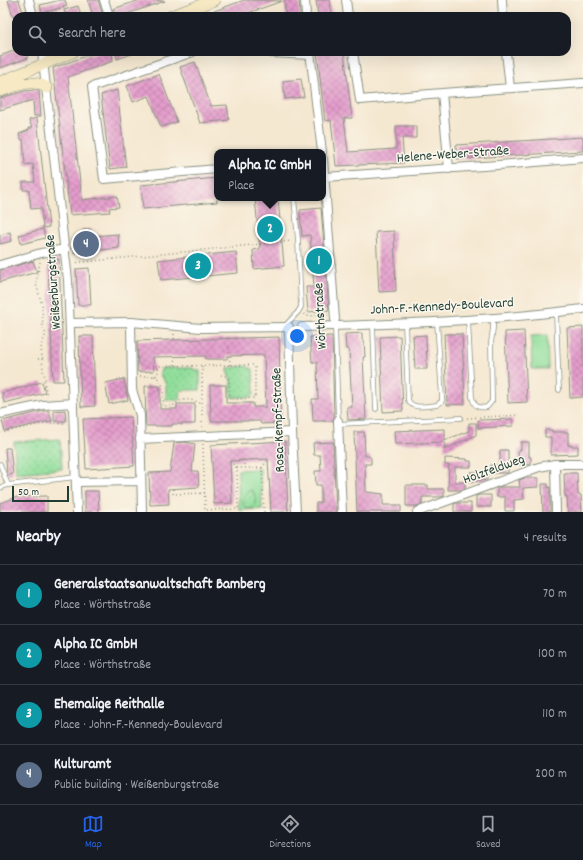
<!DOCTYPE html>
<meta charset="utf-8">
<style>
:root{--surface:#171b24;--page:#20242c;--text:#f1f3f6;--muted:#9ea1a6;--line:#363941;--accent:#2563eb}
body{margin:0;font-family:Dekko,sans-serif;background:var(--page);color:var(--text)}
.scale{position:absolute;left:12px;bottom:10px;width:57px;box-sizing:border-box;padding-left:4px;border:2px solid #1f3d34;border-top:0;font-size:11px;line-height:14px;white-space:nowrap;color:#1f3d34;-webkit-text-stroke:3px #fbf7ec;paint-order:stroke}
.you{position:absolute;left:297px;top:336px;width:14px;height:14px;margin:-10px;border:3px solid #fff;border-radius:50%;background:#1a73e8;box-shadow:0 0 0 6px #1a73e833}
.badge{display:grid;place-items:center;width:26px;height:26px;border-radius:50%;background:var(--accent);color:#fff;font-size:13px;font-weight:700}
.pin{position:absolute;translate:-50% -50%;border:2px solid #fff;box-shadow:0 1px 4px #0006}
.popup{position:absolute;left:214px;top:149px;width:112px;height:52px;box-sizing:border-box;display:grid;place-content:center;border-radius:8px;background:var(--surface);filter:drop-shadow(0 1px 3px #0005);font-size:13px;white-space:nowrap;color:var(--muted)}
.popup b{font-size:15px;color:var(--text)}
.popup::after{content:'';position:absolute;left:50%;top:100%;margin-left:-8px;border:8px solid transparent;border-top-color:var(--surface)}
.list{margin:0;padding:0;list-style:none}
h2{display:flex;justify-content:space-between;align-items:center;height:52px;margin:0;padding:0 16px;font-size:17px}
h2 small{font-size:13px;font-weight:400;color:var(--muted)}
.list li{display:grid;grid-template-columns:26px 1fr auto;gap:12px;align-items:center;box-sizing:border-box;height:60px;padding:0 16px;border-top:1px solid var(--line)}
.list b{display:block;font-size:15px;white-space:nowrap}
.list p{margin:0;font-size:13px;white-space:nowrap;color:var(--muted)}
.list em{font-size:13px;font-style:normal;color:var(--muted)}
.icon{flex:none;width:22px;height:22px;fill:none;stroke:currentColor;stroke-width:2;stroke-linecap:round;stroke-linejoin:round}
.map{position:relative;flex:none;width:583px;height:512px;overflow:hidden}
.search{position:absolute;background:var(--surface);box-shadow:0 4px 16px #0002;left:12px;right:12px;top:12px;height:44px;display:flex;align-items:center;gap:10px;box-sizing:border-box;padding:0 14px;border-radius:12px;color:var(--muted);font-size:15px}
.sheet{height:292px;background:var(--surface)}
nav{display:flex;justify-content:space-around;align-items:center;box-sizing:border-box;height:56px;border-top:1px solid var(--line);background:var(--surface);font-size:11px;color:var(--muted)}
nav a{display:grid;justify-items:center;gap:2px}
nav .on{color:var(--accent)}
.map>svg:first-child{display:block}
.grass{fill:#91de9b;stroke:#588e68}
.park{fill:url(#park-dots);stroke:#588e68}
.building{fill:url(#building-cross-hatch)}
.lines{fill:none;stroke-linecap:round;stroke-linejoin:round}
.lane-casing{stroke:#8a9282;stroke-width:5.5}
.street-casing{stroke:#8a9282;stroke-width:10}
.secondary-casing{stroke:#8a9282;stroke-width:12}
.path{stroke:#8a9282;stroke-width:1.5;stroke-dasharray:1 3;stroke-linecap:butt}
.lane{stroke:#fff;stroke-width:4}
.street{stroke:#fff;stroke-width:8}
.secondary{stroke:#f6e9c3;stroke-width:11}
.labels{text-anchor:middle;dominant-baseline:central;stroke-width:3;stroke-linejoin:round;paint-order:stroke}
.street-label{font-size:14px;fill:#1f3d34;stroke:#fbf7ec}
</style>
<div class="map">
<svg width="583" height="512" viewBox="0 0 583 512">
<defs>
<pattern id="park-dots" width="8" height="8" patternUnits="userSpaceOnUse"><rect width="8" height="8" fill="#91de9b"/><path d="M2 2h.1M6 6h.1" fill="none" stroke="#7dbf86" stroke-width="1.8" stroke-linecap="round"/></pattern>
<pattern id="building-cross-hatch" width="8" height="8" patternUnits="userSpaceOnUse"><rect width="8" height="8" fill="#e49dcc"/><path d="M0 0l8 8M0 8l8-8" fill="none" stroke="#b881a6"/></pattern>
</defs>
<rect width="100%" height="100%" fill="#fbf7ec"/>
<filter id="ink" filterUnits="userSpaceOnUse"><feTurbulence type="fractalNoise" baseFrequency=".025" numOctaves="2"/><feDisplacementMap in="SourceGraphic" scale="8" xChannelSelector="R" yChannelSelector="G"/><feConvolveMatrix kernelMatrix="1 2 1 2 8 2 1 2 1" color-interpolation-filters="sRGB"/></filter>
<filter id="wash" filterUnits="userSpaceOnUse"><feTurbulence type="fractalNoise" baseFrequency=".012" numOctaves="4" result="noise"/><feDisplacementMap in="SourceGraphic" scale="16" xChannelSelector="R" yChannelSelector="G"/><feGaussianBlur stdDeviation="0.9" result="paint"/><feColorMatrix in="noise" values="0 0 0 0 0 0 0 0 0 0 0 0 0 0 0 0 0 1.4 0 .05"/><feComposite in="paint" operator="in"/></filter>
<g filter="url(#wash)">
<rect width="100%" height="100%" fill="#f5e8d1"/>
<path class="grass" d="M547,335L548,369H532L531,336Z
M260,469L262,509L239,510L238,470Z"/>
<path class="park" d="M245,366L253,369L254,394L252,397H231V381L228,374V368Z
M162,368H193L195,370L200,371V390H181L180,400H166V384L160,375V372Z
M60,439L62,469L16,473L14,442Z
M252,490C256,495 257,503 253,508L248,509L243,505V500L248,491Z"/>
<g id="blocks">
<path class="building" d="M8,0H19L24,16H13Z
M61,0H65L67,6L42,13L40,5Z
M88,0H98L103,16H93Z
M140,0L165,1L121,16H114L113,9Z
M244,0L282,1L240,16H201Z
M284,0H299L300,16H286Z
M316,0H330L332,16H318Z
M78,6L81,16H66L64,10Z
M16,50V52H25L28,58L0,68V56Z
M97,52H112L113,61L68,77L82,200L117,196L119,207L109,208L110,212L70,215L53,68Z
M115,52H135V53L117,59Z
M317,52H344L352,118H344L348,152L396,149V126H416V138H402L404,163L336,166L331,120L325,121Z
M195,62L211,106L227,105L229,120L200,123L180,67Z
M159,74L177,122L161,127L149,96L133,102L127,86Z
M301,79L304,97L285,99L283,81Z
M35,90L39,91L41,116H34L33,100L0,110V98L25,91Z
M117,90L126,167L110,169L101,95Z
M37,118L49,227L43,228L41,208L31,209L29,190H23V182H35L33,164L25,165L23,139L21,140L19,134L29,130L28,128H32L29,120Z
M583,137V151L457,159L456,145Z
M217,178V202L143,209L141,185Z
M255,198H278L284,266L254,269L253,250L260,249Z
M321,208L329,310L308,312L306,287H314L310,235L302,236L300,210Z
M43,229L45,238L21,244L19,235Z
M90,229L92,231L93,236L118,234L119,248L74,253L73,239L82,238L81,232L83,230Z
M394,231L396,291L379,292L376,232Z
M10,232L12,241L0,244V235Z
M236,252L238,273L161,280L158,260Z
M59,259L64,381H53L48,260Z
M33,261L37,272L0,282V270Z
M89,268L91,305H78L76,269Z
M583,327V397L570,398L567,328Z
M524,331L527,402L508,403L505,332Z
M362,333V340H364L365,357H363L366,419L348,420L347,407H352L349,349H346L345,334Z
M444,334H462L465,404L447,405Z
M426,335L427,369H415L413,336Z
M79,336H93L95,406L81,407Z
M332,336L334,417L333,421H313L312,399H318L317,362H312L310,337Z
M400,336L403,411L383,412L380,337Z
M279,337L281,423L261,424L260,421H211L210,385H226V403H253V407H266L264,355L227,356V359H206V356L153,357L154,371L138,372L137,341Z
M124,379L128,400L109,404L105,383Z
M42,382L45,393L4,403L2,393Z
M145,386H160V409H177V404H195V424H172V426H146Z
M65,410L66,421H54V411Z
M43,411H49L52,421L45,422L5,431L2,421Z
M131,417L134,466L86,469L83,419Z
M513,419V426L478,428V420Z
M469,423H476V435L444,450L445,442L395,444L394,431L445,429V440L469,431Z
M545,430H552V432H568V445H570V446H578V454L551,455V437H545Z
M354,432H364L365,456H369L371,458V464H365L366,492L383,494V505H401V512H357Z
M285,441L288,512H271L268,459L230,461L232,503L214,504L211,445Z
M184,442L195,444L192,471H198L199,487L168,489L169,504L150,505L149,473L170,472L174,443Z
M333,442L336,512H316V503H321V485H316L315,471H321L320,455H314L313,443Z
M521,442H529V457H531V464L519,465L518,450H521Z
M5,448H10L13,474L8,475L7,474Z
M500,450H508V473H491V465H500Z
M445,458L467,459V461H471V467H455V482H465V488L461,490H448L449,465H445Z
M470,472H487V480L470,482Z
M564,473H577L578,495H581L582,512H568L567,496H565Z
M525,478H538V487L523,488L524,499L514,500V511H505V497H497V488L501,487H520L519,480Z
M542,484H548V488L550,487V512H543Z
M406,485H428V489H444V496L440,497H422V504L417,506H406Z
M85,491H98L99,512H85Z
M480,495H491V507H476V496Z
M47,496V512H0V503L6,501L17,497Z
M456,503H471V512H454V504Z"/>
</g>
</g>
<g filter="url(#ink)">
<use href="#blocks" fill-opacity="0" stroke="#8a9282" stroke-width="1"/>
<g class="lines">
<g class="lane-casing">
<path id="lane" d="M556,313L559,390
M468,320L472,397C474,406 478,409 487,407L492,401L491,343L493,328V318
M405,323L408,400C412,410 428,406 437,405L442,401V397L437,322
M335,325L338,421
M373,325L376,409
M284,327L298,312L301,307L298,240L294,198
M338,424L461,418
M0,464L8,485
M0,488L8,485L76,477"/>
</g>
<g class="street-casing">
<path id="street" d="M29,0L33,16
M104,0L109,16
M305,0L306,16
M346,0L348,16
M502,0L503,16
M42,52L68,280L77,512
M193,52L92,87L104,179L217,169
M271,52V53L310,55
M310,52L322,152
M353,52L360,100L442,93
M506,52L510,88
M323,159L335,319
M449,169L442,93L583,83
M325,177L512,164L583,158
M0,265L41,253L66,249
M131,322L132,390L140,415L142,512
M70,323L131,322L201,328L289,327L292,432L296,512
M302,327C396,324 490,321 583,309
M0,414L43,405L73,403
M338,421L342,512
M140,439L292,432
M555,464L556,512
M76,482L141,481
M417,512L539,467L555,464H583"/>
</g>
<g class="secondary-casing">
<path id="secondary" d="M171,16L215,0
M0,82L73,52
M0,91C15,87 33,77 47,88"/>
</g>
<path class="path" d="M40,14L64,8
M40,262L36,284L42,305L43,329L46,334L41,346L43,370L46,381H44L47,396
M73,263L292,241
M304,314L308,316L328,315
M174,334V340
M229,352L230,365
M174,356L175,366
M38,359L43,358
M202,366V428
M140,376H156L158,374V367L160,366L253,365L255,368V398L230,399L229,379L225,376L221,375
M154,376C166,382 163,394 163,406H173C180,397 193,399 202,404
M467,418L519,415
M0,433L45,423H67
M203,444L205,510L238,509L237,468H262
M244,460V468
M230,461L237,468
M173,489V494L205,493
M567,504V512
M264,512L262,468L268,459"/>
<use href="#lane" class="lane"/>
<use href="#street" class="street"/>
<use href="#secondary" class="secondary"/>
</g>
</g>
<g class="labels">
<g class="street-label">
<text transform="translate(453 155) rotate(-4)">Helene-Weber-Straße</text>
<text transform="translate(54 282) rotate(-94)">Weißenburgstraße</text>
<text transform="translate(442 307) rotate(-3)">John-F.-Kennedy-Boulevard</text>
<text transform="translate(321 316) rotate(-93)">Wörthstraße</text>
<text transform="translate(279 420) rotate(-92)">Rosa-Kempf-Straße</text>
<text transform="translate(494 470) rotate(-20)">Holzfeldweg</text>
</g>
</g>
</svg>
<div class="scale">50 m</div>
<div class="you"></div>
<div class="pin badge" style="left:319px;top:261px;background:#0f9aa8">1</div>
<div class="pin badge" style="left:270px;top:229px;background:#0f9aa8">2</div>
<div class="popup"><b>Alpha IC GmbH</b>Place</div>
<div class="pin badge" style="left:198px;top:266px;background:#0f9aa8">3</div>
<div class="pin badge" style="left:86px;top:244px;background:#5c6f8a">4</div>
<div class="search"><svg class="icon" aria-label="search" viewBox="0 0 24 24"><circle cx="10" cy="10" r="6"/><path d="M15 15l6 6"/></svg>Search here</div>
</div>
<section class="sheet">
<h2>Nearby<small>4 results</small></h2>
<ul class="list">
<li><span class="badge" style="background:#0f9aa8">1</span><div><b>Generalstaatsanwaltschaft Bamberg</b><p>Place · Wörthstraße</p></div><em>70 m</em></li>
<li><span class="badge" style="background:#0f9aa8">2</span><div><b>Alpha IC GmbH</b><p>Place · Wörthstraße</p></div><em>100 m</em></li>
<li><span class="badge" style="background:#0f9aa8">3</span><div><b>Ehemalige Reithalle</b><p>Place · John-F.-Kennedy-Boulevard</p></div><em>110 m</em></li>
<li><span class="badge" style="background:#5c6f8a">4</span><div><b>Kulturamt</b><p>Public building · Weißenburgstraße</p></div><em>200 m</em></li>
</ul>
</section>
<nav>
<a class="on"><svg class="icon" aria-label="map" viewBox="0 0 24 24"><path d="M3 6l6-2 6 2 6-2v14l-6 2-6-2-6 2zM9 4v14M15 6v14"/></svg>Map</a>
<a><svg class="icon" aria-label="directions" viewBox="0 0 24 24"><path d="M12 3l9 9-9 9-9-9zM9 14v-3h6M13 9l2 2-2 2"/></svg>Directions</a>
<a><svg class="icon" aria-label="saved" viewBox="0 0 24 24"><path d="M7 4h10v16l-5-4-5 4z"/></svg>Saved</a>
</nav>
